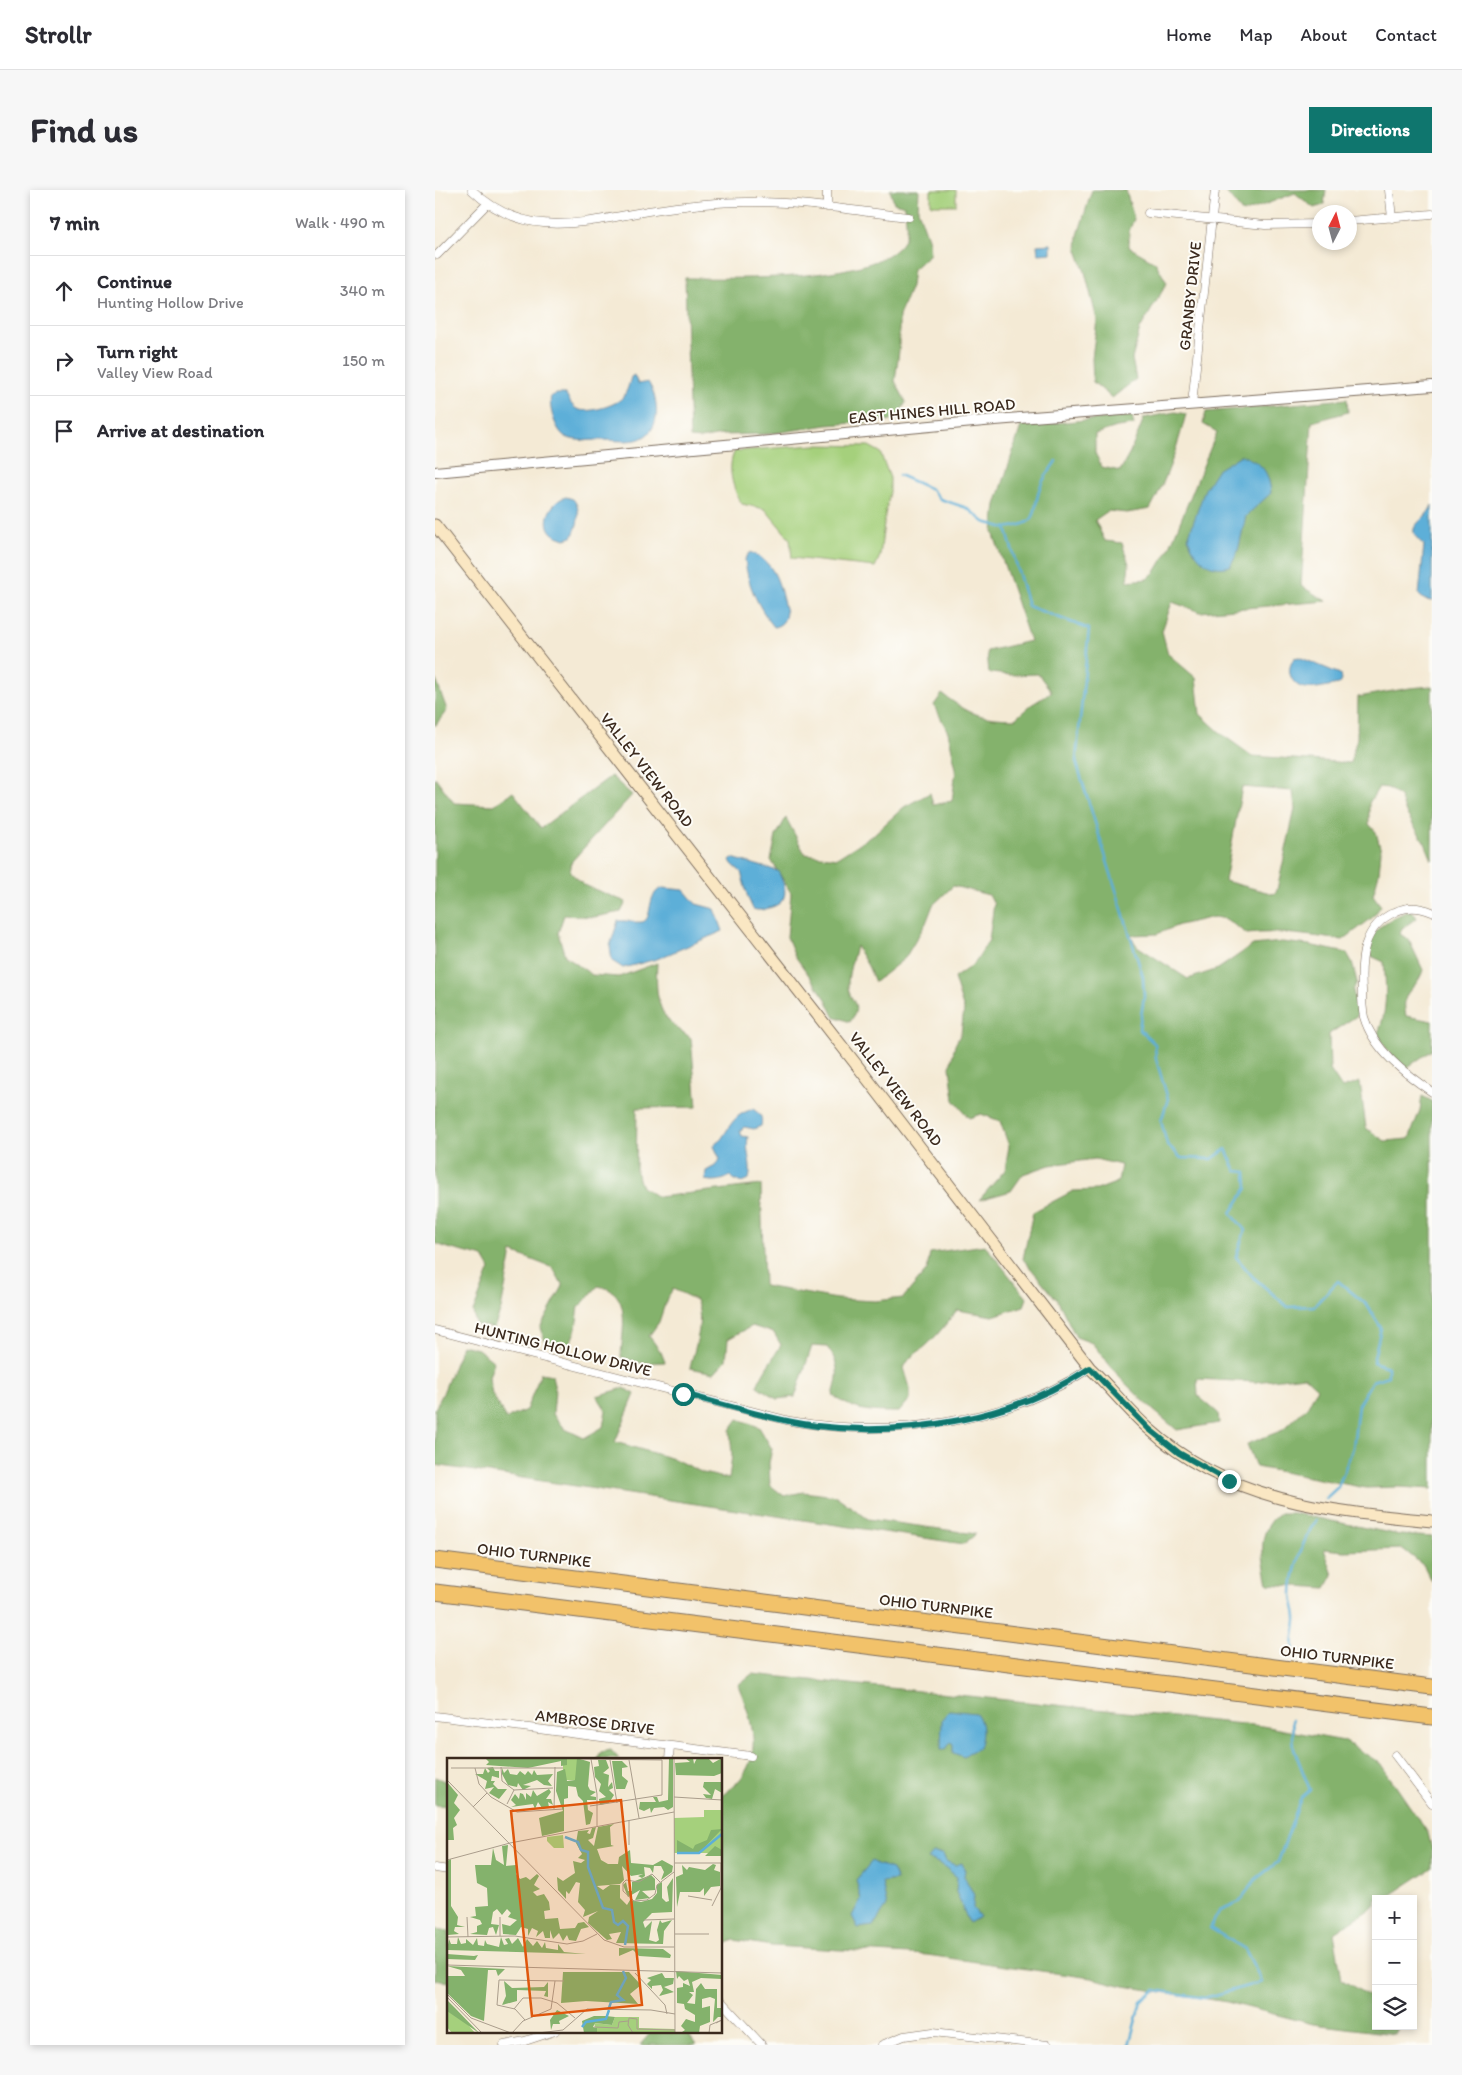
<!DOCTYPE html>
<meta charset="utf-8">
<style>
:root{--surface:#fff;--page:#f7f7f7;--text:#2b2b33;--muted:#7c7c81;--line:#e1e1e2;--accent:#0f766e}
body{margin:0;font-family:Itim,sans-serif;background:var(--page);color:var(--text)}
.controls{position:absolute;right:15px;bottom:15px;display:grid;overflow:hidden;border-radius:0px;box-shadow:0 2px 8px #0003}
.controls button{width:45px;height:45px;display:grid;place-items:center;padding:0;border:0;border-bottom:1px solid var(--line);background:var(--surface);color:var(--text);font:25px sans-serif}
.compass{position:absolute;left:877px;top:15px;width:45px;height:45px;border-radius:50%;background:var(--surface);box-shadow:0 2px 8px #0003;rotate:6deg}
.stop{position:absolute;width:15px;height:15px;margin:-11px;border:4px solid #0f766e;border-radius:50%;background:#fff}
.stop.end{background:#0f766e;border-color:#fff;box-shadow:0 1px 5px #0008}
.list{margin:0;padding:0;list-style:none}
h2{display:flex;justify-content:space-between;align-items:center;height:65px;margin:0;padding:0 20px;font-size:21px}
h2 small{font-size:16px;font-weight:400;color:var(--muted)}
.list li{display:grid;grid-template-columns:32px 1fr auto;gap:15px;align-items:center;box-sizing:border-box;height:70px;padding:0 20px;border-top:1px solid var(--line)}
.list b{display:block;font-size:19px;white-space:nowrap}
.list p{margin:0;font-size:16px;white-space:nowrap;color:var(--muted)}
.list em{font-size:16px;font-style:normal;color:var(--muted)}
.icon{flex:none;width:28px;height:28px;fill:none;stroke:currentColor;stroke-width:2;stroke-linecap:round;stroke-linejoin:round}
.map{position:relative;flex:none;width:997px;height:1855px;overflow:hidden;border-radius:0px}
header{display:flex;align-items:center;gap:30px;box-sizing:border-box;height:70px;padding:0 25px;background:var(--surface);border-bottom:1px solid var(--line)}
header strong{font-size:24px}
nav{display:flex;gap:28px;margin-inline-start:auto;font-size:18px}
.intro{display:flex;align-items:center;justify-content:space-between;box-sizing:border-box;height:120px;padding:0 30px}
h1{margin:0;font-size:35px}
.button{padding:12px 22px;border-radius:0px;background:var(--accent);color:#fff;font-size:18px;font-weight:700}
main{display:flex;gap:30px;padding:0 30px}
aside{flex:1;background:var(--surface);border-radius:0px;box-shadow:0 2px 8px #0003}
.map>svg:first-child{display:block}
.green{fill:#a5d07c;stroke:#707d4d}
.forest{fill:#84b26c;stroke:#606e45;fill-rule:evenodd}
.water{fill:#5dafd8;stroke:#4c6c7b}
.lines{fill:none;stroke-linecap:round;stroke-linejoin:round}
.stream{stroke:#5dafd8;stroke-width:2.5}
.minor-casing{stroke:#7c6d5e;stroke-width:9}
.tertiary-casing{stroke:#7c6d5e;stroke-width:12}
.secondary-casing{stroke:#7c6d5e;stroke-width:13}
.motorway-casing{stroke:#7c6d5e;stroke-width:17}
.minor{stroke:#fff;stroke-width:8}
.tertiary{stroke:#fff;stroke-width:10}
.secondary{stroke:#fae7c3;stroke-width:11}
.motorway{stroke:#f2c26a;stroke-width:15}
.route{stroke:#0f766e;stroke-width:6}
.labels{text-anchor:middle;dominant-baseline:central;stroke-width:4;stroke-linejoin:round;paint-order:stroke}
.street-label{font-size:16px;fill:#3b2a1e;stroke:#fdfcf7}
.inset-river{fill:none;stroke:#5dafd8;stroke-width:2.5}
.inset-road{fill:none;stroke:#aa9d8c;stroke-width:1}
.view{fill:#df570d;fill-opacity:0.15;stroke:#df570d;stroke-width:2.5}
.inset-edge{fill:none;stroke:#3b2a1e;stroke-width:2.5}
</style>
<header>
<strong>Strollr</strong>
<nav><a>Home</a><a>Map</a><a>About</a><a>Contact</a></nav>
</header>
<div class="intro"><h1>Find us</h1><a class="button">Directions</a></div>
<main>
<aside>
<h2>7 min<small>Walk · 490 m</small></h2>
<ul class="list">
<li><svg class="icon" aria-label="ahead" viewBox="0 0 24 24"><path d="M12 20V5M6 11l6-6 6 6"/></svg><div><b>Continue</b><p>Hunting Hollow Drive</p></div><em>340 m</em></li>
<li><svg class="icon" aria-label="right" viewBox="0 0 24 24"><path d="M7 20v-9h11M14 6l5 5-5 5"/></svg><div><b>Turn right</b><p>Valley View Road</p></div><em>150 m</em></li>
<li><svg class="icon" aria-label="arrive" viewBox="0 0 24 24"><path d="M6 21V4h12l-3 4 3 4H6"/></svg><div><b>Arrive at destination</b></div></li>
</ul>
</aside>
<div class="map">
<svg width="997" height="1855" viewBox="0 0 997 1855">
<rect width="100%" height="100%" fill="#fdfcf7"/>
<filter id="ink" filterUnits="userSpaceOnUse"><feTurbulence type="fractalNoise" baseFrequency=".02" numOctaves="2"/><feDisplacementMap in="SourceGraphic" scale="10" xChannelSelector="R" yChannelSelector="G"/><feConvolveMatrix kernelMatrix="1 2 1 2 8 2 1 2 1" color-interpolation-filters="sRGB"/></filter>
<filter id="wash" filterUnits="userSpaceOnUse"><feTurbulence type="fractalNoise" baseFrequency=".0096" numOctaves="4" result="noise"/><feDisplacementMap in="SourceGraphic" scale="20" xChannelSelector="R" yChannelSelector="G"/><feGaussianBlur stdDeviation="1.12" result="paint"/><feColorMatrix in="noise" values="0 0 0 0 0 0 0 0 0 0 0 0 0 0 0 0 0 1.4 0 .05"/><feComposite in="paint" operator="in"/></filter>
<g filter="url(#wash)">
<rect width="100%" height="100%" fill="#f4ead5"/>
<path class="green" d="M496,0H521V15H496Z
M380,255L434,256L445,262L455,288V302L450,325L445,366L440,377L357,368L355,349L330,319L307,314C298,300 291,277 300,261Z"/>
<path class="forest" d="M455,0H484L483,20L494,51L495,64L478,79L476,96L464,126V161L460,191L471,212L461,230L392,235L334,244L286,245L265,249L255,248L250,88C292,88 454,94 470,47C473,39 470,25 470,16L459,13Z
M657,0H691L699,29L694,41V57L720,72L732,93L705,139L697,169L701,189L677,208L658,192L657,168L662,130L650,82L642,60L643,45Z
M792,0H891L889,15L879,18L860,3L808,23L791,2Z
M912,209L913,222L877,232L866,396L891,411L765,422L737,412L727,441L733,464L761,488L765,524L788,545L817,566L915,573L922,548L923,507L975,498L997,496V670L990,653L971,623L965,607L953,598L944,597L934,613V634L941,642L946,661L944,683L938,705L946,716L937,728L908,750C875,746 844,740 812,744L791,729L779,727L744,735L722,744L695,745L702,756L753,789L783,779L818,755L847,752L874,755L912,763L917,772L922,792L918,800L923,825L894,844L895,880L907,898L925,892L931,938L950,951L974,949L985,920L987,906L997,911V1299L964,1297L931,1298L821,1277L812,1254L848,1240L873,1216L882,1198L869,1186L821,1192L762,1189L763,1206L783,1223L784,1233L742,1240L717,1219L686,1189L657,1153L641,1147L623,1111L588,1069L598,1022L638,1001L662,1000L683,992L686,975L660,969L615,975L588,984L576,1001L544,1010L570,980L574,956L565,931L546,924L534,928L519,910L515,877L520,855L526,843L529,820L519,788L539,774L554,750L559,714L554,705L518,696L498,715L491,733L470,768L440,792L433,776L421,756C418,768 413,783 413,795C413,812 429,812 415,832L399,826L391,809L360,766L352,747L356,703L336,670L341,646L351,628L370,664L402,668L438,645L469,617L495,603L498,615L517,611L521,579L513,542L499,515L507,504C537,525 542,528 580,529L596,515L617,502L603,484L576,485L554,483L552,461L595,451L558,342L561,315L586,236L697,226L699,235L682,237L660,244V263L667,277L685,281L695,263L709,228L740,222L751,224C742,258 732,289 715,319L692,323L673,321L660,330L670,351L687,353L694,374L692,391L712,389L720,382L734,359L782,242L768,234L771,222ZM807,597L858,601L860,619L842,700L839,704L790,691Z
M0,487L12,520L0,536Z
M176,586L197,605L137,671L135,682L149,695L191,712L186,722L159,727L129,725L123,743L130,766L157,785L184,787L222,773C221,793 220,819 237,834C242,839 250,843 256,848L262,917L202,918L201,982L207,997L223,1007L326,995L329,1096L402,1109L440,1111L468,1108L492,1080L495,1063L550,1055L592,1108L589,1116L558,1126L522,1120C513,1132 504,1143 494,1153C483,1164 476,1163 469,1178L475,1198V1209L464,1222C437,1222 419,1222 398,1205C404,1185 405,1174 392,1157L377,1156L360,1207L342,1209L322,1196C328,1181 338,1169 346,1155L339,1143L317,1136L293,1149L291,1170L279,1183L255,1178C260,1156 270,1132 261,1110L238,1099L232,1108L224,1132L214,1146L226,1162L230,1172L205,1173L186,1167C187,1141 198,1101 163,1096L144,1117L141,1138L134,1157L110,1151L105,1138L128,1096L118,1078L77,1062L66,1119L59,1138L41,1135L38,1122L55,1079L48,1067C32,1062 15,1060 0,1053V587L19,613L59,615L78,602L106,638Z
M971,722H978L982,728L967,738L965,744L974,750L988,780C981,803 965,797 971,826L997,831V860L970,879C958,868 949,858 943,843C953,820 951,797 949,772L936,766L932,759C941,736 949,732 971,722Z
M27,1155L43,1159L59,1172L54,1187L57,1204L71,1229L91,1220L106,1183L117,1185L120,1200L118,1224L130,1239L149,1248L168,1237L171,1220L162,1206L189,1198L200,1204L180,1252L239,1269L268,1283L294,1289L297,1265L295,1240L303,1229L324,1237L337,1259L334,1273L335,1295L349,1306L368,1302L401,1306L433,1329L541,1344L529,1354L0,1275V1219L8,1203Z
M845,1323H858L965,1345L997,1347V1392L989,1376L968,1359L909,1361L889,1359L898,1385L891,1398L833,1394C828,1367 820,1342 845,1323Z
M317,1484L827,1536L909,1551L945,1573L993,1643L997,1660V1678L950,1709H941V1715L899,1743L907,1790L941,1810V1836H964L960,1844L878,1834L792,1812L689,1796L656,1788L492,1765L337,1756L299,1750L286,1756V1606C331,1576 321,1539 303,1495Z
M176,1560L184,1569H163L166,1562Z
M0,1587L14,1593V1616L0,1615Z
M0,1739L14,1741V1792L0,1790Z
M217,1841H251L261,1855H205Z"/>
<path class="water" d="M616,54V63L603,64L602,55Z
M199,185L203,194L213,192C225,210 227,244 201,250C189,252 177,250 166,250C155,250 141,252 131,247C121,242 113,217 116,206L122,204H130C134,209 136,216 142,219C151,224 180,216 187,208C192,203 194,194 196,187Z
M806,265C827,273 834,281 836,303L811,326L803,361L795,376C772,382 760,367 753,348L770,299L782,280Z
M131,307L138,309C147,319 143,336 137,347L130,349C125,347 118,345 116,342C106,330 118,310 131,307Z
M997,315V411L990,410L984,405L989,355C965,335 990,334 997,315Z
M315,362C343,374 344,396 351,422C350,431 347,435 339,437C323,417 312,394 310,369Z
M864,467L905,484L906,490L904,494C888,496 864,506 856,487C853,480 855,475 859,468Z
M297,668L343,681C351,697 356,712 334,718C328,720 324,721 318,719L313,708L306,682L297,674L295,670Z
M228,698L249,700L261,714L280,719L288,741L222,769L188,778L177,771L175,756L183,731C191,730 199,733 207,732C219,730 210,703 228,698Z
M318,919C325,924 328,926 326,936L319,939L309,937L305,941L307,946L313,947C310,962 318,975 314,989C306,994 302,992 295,986C288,991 278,992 270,990L271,981L282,975L285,969L279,956C281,952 284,952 287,948C297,933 299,925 318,919Z
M514,1520L541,1523C549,1534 548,1545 544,1558L533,1563L529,1567L518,1563V1555L516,1552L511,1559H506L507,1530Z
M498,1663L508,1664L511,1671L520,1675L527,1673L530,1680L529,1686L539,1705L538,1718L545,1727L534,1733L521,1702L522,1687L506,1674L493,1669Z
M437,1671L442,1674L457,1679L462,1690L447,1692L452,1716L438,1736L423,1738L417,1726L426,1709L421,1690Z"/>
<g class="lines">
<path class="stream" d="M464,285L496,299L505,309L532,318L549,332L571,338L593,416L654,439L641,571L708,787L709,807L704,839L720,854L721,869L733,909L726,931L732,954L746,968L777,969L791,959L801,981L811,982L812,998L796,1023L810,1040L801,1067L818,1087L853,1117L879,1116L903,1091L932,1115L946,1138L938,1172L953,1177V1186L937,1191L923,1215L918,1258L903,1297L890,1309
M570,338C609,333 595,324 606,295C609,287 616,279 621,271
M859,1462C857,1450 860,1443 861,1431C862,1422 857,1413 857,1404C857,1382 868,1348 881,1331
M694,1855L706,1811L720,1800L769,1808L827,1792L810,1759L775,1738L785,1720L804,1712L821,1689L843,1672L866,1608L875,1600L859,1559L857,1530"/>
</g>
</g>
<g filter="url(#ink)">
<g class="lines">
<g class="minor-casing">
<path id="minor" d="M37,0C90,51 149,32 213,21C245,16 279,12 311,12C366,11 420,21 474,27
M954,0L957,28
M392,17V0
M713,23L830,35L884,34
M914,31L997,24
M2,65L52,14
M757,214L780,0
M997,722C985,717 972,716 960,722C928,736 925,768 927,800C927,809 927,818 929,827C938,859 970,884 997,902
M0,1140L355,1231C453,1248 571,1235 655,1178
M0,1526L316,1566
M960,1565L997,1614
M234,1569L235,1557
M0,1678L14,1680
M286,1811L327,1855
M69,1855L90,1851L120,1841
M447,1855L469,1846L498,1842L613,1855"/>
</g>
<g class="tertiary-casing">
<path id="tertiary" d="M0,282L560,230L997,196"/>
</g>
<g class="secondary-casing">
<path id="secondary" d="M0,335L424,878L655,1178C675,1197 692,1219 713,1238C794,1312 893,1321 997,1331"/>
</g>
<g class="motorway-casing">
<path id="motorway" d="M0,1370L997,1497
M0,1402L997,1527"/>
</g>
<use href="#minor" class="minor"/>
<use href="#tertiary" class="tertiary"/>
<use href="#secondary" class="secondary"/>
<use href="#motorway" class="motorway"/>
</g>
</g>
<g class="lines" filter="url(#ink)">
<path class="route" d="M248,1204C292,1215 337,1230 382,1236C471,1247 579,1229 655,1178L714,1239L744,1263L794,1291"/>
</g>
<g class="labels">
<g class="street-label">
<text transform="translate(755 106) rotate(-84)">GRANBY DRIVE</text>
<text transform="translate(497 221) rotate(-5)">EAST HINES HILL ROAD</text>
<text transform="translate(212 580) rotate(52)">VALLEY VIEW ROAD</text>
<text transform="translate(461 899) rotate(52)">VALLEY VIEW ROAD</text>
<text transform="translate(128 1159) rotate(14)">HUNTING HOLLOW DRIVE</text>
<text transform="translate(99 1365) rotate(7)">OHIO TURNPIKE</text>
<text transform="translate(501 1416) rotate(7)">OHIO TURNPIKE</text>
<text transform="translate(902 1467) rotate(7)">OHIO TURNPIKE</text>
<text transform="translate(160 1532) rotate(7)">AMBROSE DRIVE</text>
</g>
</g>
<g transform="translate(12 1568)">
<rect width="275" height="275" fill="#f4ead5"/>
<path d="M116,0L134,1L135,22H116ZM257,52H275V95H227V60L257,59ZM116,77L117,90H107L100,83V79ZM0,251L17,262L28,275H5L0,269ZM168,259H192V270L228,271V275H150L147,265L165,267Z" fill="#a5d07c"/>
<path d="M38,0H120V7L114,8V3L81,10L39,7L42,4ZM130,0L143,4L141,28L143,32L149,34L143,38L149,39V42H140L141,52L146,55L143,66L139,67L136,43L131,38L129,29L121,28V40L117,41V73L95,78L92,60L116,53L109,33L110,14L118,11L120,23L128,22ZM222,0H226V49L221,52L217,49L207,50L204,55L203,50L197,53L192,51L193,44H209L206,39H210L212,44L221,42ZM238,0H246L247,6L250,0H261L266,5L275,0V15L267,18L229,17L228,5L243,4ZM151,2H159L162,10L156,15L162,17L161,29L165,24L166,30L162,32L167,37L162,45L153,47L152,41L159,39L152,33L154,26L148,19L147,9L152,8ZM165,3H175L181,9L175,10V18L181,23L178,31H169ZM46,9L48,13H52V20L45,18L44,23H48L46,26L51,31H60L52,41L42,35L47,29L38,31L40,23L28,16H36L38,10L41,15L43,13L40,10ZM55,10L57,15L61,11L63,16L70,17L73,13L78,17L81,13L85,17L87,12L90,17L106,16L101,23L105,28L97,27L90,22L76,27L84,28L76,32L71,25L70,29L61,27L55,16ZM0,24L11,37L7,45L13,52L7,60L10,67L6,70L7,82H0ZM257,24H275V35L268,31L265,41L259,40L256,36L264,37L256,29ZM102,31L104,34L99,41H104L106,47L101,44L102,49L95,50L91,44L88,51L86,46L64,49L69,47L64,42L68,36L72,41L73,35L76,36L79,42V35L84,39L86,32L90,38ZM167,66L163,69L164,87L167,88L150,91L154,102L161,106H171L172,99L183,92L184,105L206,107L215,102L226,108L225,114L214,122L217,114L214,108H207L206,115L203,110L197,109L198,118L195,120L191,118L196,116L184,118L175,108L177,122L173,126L150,128L156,132L163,127H173V140L180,147L183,142L194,144L205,141L210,135V127L215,124V140L219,144L222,143L220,129L226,120L225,154L205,155L196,164L198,170L205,163L202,182L209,184L212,182L210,172L213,162L215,165L225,162L217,173L216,186L169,185L174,174L162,176L165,181L160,182L141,165L142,159L151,153L136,159L138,152L131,144L133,125L129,124L122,136L119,133V141L111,132L110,119L116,123L128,115L126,103L134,105L138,102L131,100L135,96L129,85L131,73L142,72L140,75L143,76L145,70L149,69L146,80L141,82L147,88L151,69ZM275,71L252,95L230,94V82L246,91L248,87L260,82L264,72ZM61,87L59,108L69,107V116L73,121L79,119L83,122L90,116L92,118L87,127L93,131L86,134L90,138L97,136L102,144L103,152L97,153L98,161L111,160L113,171L128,170L131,165L137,164L142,169L134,171L129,183L122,182L120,177L116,183L112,175L106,181L103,172V180H98L96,173L89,179L91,173L85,170L81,178V171L74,169L69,177L56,176L55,166L63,168L70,162L61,159L64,155L60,151L55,157L50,151L46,154L44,166L52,167L49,177L46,169L42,170L40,177L23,176L30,174V168L35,166L33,162L23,159L29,158L28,149L41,148L40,130L30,125L28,107H44L46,90L49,102L57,107L55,88ZM268,88L275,92V98H258ZM4,101V148L11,159L10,167L18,169H8L7,173L12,176L1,177L0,103ZM266,106L269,107L267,112L273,114V128L264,129L257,138V130L253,134H233L230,149L229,119L236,116L235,107L240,112L242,109L258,112ZM204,117L208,121V132L195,133L203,140L188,142L193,132L181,139L176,127L179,124L181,133H185V124ZM11,179L14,186L19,185V181L26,187L30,180L31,187L37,188L38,182L40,186L52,189L54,179L57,187L61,186L58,181L62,180L65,186L71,180L76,189L80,181L86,188L90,183L95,190L98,184L99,190L111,192V186L117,194L139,196L0,192L2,181L4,186H10ZM172,190L216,191L224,197L223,200L192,198L186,192L172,198ZM0,196L27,198L31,197L28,202L0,201ZM0,208L58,211L51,218L49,212H41L37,263L24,258L0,235V218H18L14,212ZM229,213L275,217V221L254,220L245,224L247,234H242L246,237L240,245L248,246L249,231L254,225L258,231H270V250H275V259H271L266,264L268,241L263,239L255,241V250L263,248V264L253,268L252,275L235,274L238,272L234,268L239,261L248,264V257L238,251L237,246L230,245V230L236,229V225L243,228L241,221L237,223L232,218L230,221ZM116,214H182L194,227L183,236L191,246L139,243L114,245ZM215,215L218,220H227L226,226L217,229L227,234L212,238L216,232L214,227L205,228V231L200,226L204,222L200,220ZM57,223L65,230L97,229L101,224V239L97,238L99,233L70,232V243L55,247L59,238ZM0,242L8,250L32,275L0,253ZM110,252L122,258L112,263L113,266H106L104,272L103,262ZM147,258H159L168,259L165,267L148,265L146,269L150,270V275H137L135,263Z" fill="#84b26c"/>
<path class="inset-river" d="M118,79L131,84L134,92L141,94V109L156,150L165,152L167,164L171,167L176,163L181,168L178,187M230,95H252L275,76M162,250L164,244L176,242L170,237L179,220L176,213M135,269L139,264L159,261L162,252"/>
<path class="inset-road" d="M227,0L228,275M133,1L215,2V37L143,48M144,1L150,36V68M163,2L170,45M182,2L192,60M54,9L55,23L67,32L106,30M4,10H116M28,10L32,26L44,39L70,54L116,51M0,22L157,182L177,189H227M227,39L275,42M60,46L67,32M26,49L40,35M107,51L108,9M182,87V62M0,102L63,85L227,54M228,105H275M213,124L205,116L192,124L179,122L176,125V133L187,143L200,142L208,136L210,127L227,114M241,138L265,142M265,148L274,130V105M20,159L21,179M53,159V178M197,162L227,161M228,176H262M0,179L68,178L120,186L136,183L150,176M0,207L275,215M188,215L218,247L220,256M0,236L24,260L64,275M0,239L35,275M67,251L76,240H94L110,245L128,260M78,262L68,251L50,247L52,222L117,223M147,269L171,270L172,264L181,263M65,275L76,263L104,251L108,223M91,275L116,272L140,251L204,252L228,256M186,275L181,267L182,260L190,261V271L228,272M262,275L263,267L275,262L269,265"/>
<path class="view" d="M174,42L195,247L85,258L64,53Z"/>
<rect width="275" height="275" class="inset-edge"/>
</g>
</svg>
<div class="controls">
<button>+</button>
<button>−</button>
<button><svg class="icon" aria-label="layers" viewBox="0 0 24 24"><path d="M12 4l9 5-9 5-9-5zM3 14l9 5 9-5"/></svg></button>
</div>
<svg class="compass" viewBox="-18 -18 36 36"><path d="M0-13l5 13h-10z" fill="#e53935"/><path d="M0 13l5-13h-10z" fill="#7c7c81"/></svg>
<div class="stop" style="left:248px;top:1204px"></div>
<div class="stop end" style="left:794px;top:1291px"></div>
</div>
</main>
